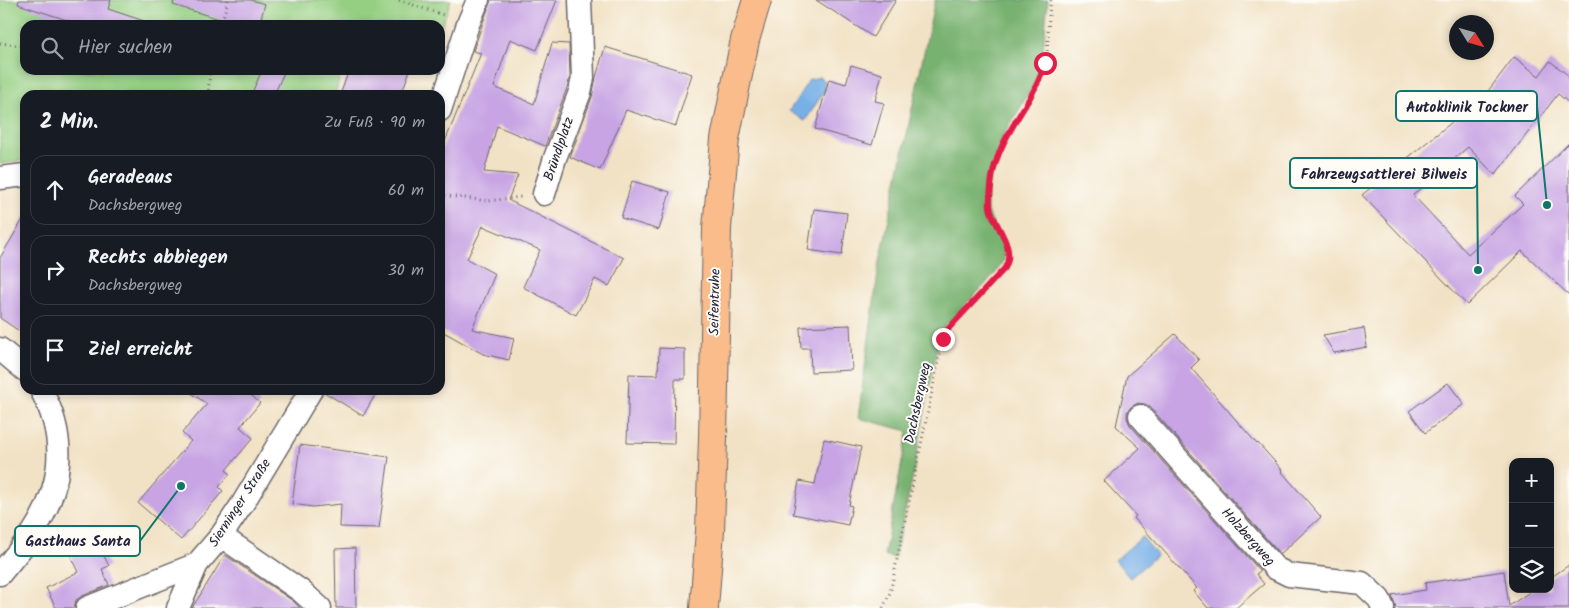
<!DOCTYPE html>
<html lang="de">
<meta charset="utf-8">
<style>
:root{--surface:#171b24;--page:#242831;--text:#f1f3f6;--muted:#9ea1a6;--line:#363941}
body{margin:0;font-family:Kalam,sans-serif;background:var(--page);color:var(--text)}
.controls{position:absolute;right:15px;bottom:15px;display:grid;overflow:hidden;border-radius:10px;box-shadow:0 2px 8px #0003}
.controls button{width:45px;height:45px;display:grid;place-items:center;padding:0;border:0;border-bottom:1px solid var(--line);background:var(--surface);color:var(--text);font:25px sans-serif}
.compass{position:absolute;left:1449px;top:15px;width:45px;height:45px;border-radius:50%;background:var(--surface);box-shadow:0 2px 8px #0003;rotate:127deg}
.stop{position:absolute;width:15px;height:15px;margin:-11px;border:4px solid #e11d48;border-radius:50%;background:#fff}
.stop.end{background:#e11d48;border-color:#fff;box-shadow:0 1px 5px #0008}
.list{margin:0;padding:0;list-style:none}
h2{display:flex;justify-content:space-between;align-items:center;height:65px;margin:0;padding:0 20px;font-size:21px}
h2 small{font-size:16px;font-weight:400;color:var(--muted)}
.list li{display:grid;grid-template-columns:32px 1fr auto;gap:15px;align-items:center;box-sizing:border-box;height:70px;margin:0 10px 10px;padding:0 10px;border:1px solid var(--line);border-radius:15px}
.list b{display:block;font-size:19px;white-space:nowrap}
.list p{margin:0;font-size:16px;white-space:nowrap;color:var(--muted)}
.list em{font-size:16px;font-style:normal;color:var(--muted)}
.icon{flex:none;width:28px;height:28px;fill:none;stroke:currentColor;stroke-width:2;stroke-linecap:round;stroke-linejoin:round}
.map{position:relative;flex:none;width:1569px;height:608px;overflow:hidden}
.search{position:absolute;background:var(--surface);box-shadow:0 2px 8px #0003;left:20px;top:20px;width:425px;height:55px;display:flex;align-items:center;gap:12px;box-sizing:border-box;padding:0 18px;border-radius:15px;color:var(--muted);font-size:19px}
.panel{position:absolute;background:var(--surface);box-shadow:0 2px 8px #0003;left:20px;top:90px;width:425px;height:305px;border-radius:15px}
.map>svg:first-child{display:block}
.green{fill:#95cf82;stroke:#5c785e}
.forest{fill:#78b270;stroke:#4d6a56}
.water{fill:#77b0e7;stroke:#4c6991}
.building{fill:#c8a4e4}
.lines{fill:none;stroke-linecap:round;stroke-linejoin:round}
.minor-casing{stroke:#6b656b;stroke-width:25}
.primary-casing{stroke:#6b656b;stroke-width:30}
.path{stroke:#6b656b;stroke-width:3;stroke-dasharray:1 4;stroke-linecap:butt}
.minor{stroke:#fff;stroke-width:22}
.primary{stroke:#f9bc8a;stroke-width:28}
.route{stroke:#e11d48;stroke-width:6}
.labels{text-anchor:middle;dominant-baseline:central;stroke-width:4;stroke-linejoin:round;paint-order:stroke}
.street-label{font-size:14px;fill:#22223b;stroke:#fdfcf7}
.leader{fill:none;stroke:#0f766e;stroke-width:2}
.callout-dot{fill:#0f766e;stroke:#fdfcf7;stroke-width:2}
.callout{fill:#fdfcf7;stroke:#0f766e;stroke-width:2}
.callout-label{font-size:15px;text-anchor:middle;font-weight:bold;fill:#22223b}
</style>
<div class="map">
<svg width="1569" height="608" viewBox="0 0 1569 608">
<rect width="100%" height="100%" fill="#fdfcf7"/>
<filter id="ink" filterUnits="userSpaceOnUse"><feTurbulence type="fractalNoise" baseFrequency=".02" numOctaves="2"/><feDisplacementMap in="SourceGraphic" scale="10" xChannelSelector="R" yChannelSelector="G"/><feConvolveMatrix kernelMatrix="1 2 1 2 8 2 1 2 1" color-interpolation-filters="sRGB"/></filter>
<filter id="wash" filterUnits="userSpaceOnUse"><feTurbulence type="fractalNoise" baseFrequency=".0096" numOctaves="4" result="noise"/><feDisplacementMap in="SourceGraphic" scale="20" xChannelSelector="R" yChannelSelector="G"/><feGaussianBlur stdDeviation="1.12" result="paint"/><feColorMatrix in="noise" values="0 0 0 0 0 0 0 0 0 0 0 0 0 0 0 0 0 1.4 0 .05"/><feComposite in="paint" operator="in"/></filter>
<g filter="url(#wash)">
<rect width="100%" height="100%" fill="#f2e2c5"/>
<path class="green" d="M0,0H451L440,29V25H25V70H342L335,95H25V160L0,164Z"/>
<path class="forest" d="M935,0H1048L1043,50L1035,83L1005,133L993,163L987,192V211L1004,247V259L995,274L945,326L938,342L910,490L894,558L884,555L908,431L858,418L879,266Z"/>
<path class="water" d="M819,77L825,81V90L805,121L789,111L809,80Z
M1142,537L1157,555L1130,578L1115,560Z"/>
<g id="blocks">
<path class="building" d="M19,0H111L108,9L144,21V25H82L18,4Z
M174,0H251L265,4L259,25H225L226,21L173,5Z
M491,0H557L537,50L510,39L494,87L534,104L552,43L569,44L570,77L567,88L545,146L497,126L484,172L518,175L508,200L624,258L609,286L595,279L576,315L523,287L540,250L483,226L467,259L495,274L472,329L514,338L509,360L483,354L440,330V168L442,149L481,53L473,51Z
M816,0H896L873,37Z
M605,47L692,74L676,126L626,110L600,170L570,157L592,97L596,77Z
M1514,57L1539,76L1550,61L1569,76V103L1558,94L1495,175L1468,147L1413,195L1468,254L1523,204L1515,196L1569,143V295L1522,251L1467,305L1362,195L1468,109L1472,112Z
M851,65L882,74L875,101L884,103L872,145L815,129L829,79L846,84Z
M262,70H285L274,95H251Z
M349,70H410L401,95H340Z
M632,181L670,192L659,230L621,218Z
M814,209L847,213L842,255L808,250Z
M25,216V335L0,318V258Z
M850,325L852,370L811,372L810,348H801L800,327Z
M1364,328L1367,347L1334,353L1323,335Z
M1175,334L1199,360L1191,368L1257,444L1258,443L1283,471L1282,472L1321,517L1280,554L1150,407L1145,404L1138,403L1131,407L1127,412V418L1130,425L1260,571L1256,574L1264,584L1236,608H1208L1193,591L1197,588L1134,518L1136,516L1104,481L1140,448L1116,426L1127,376Z
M659,348L685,349V379H675L674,444L627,443L629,374L658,375Z
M1448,383L1464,404L1425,433L1409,411Z
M187,390H245L260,403L240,427L253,438L226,470L230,474L219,487L223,491L181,540L138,503L191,441L182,433L207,404Z
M324,390H378L363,416L324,392Z
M824,439L861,447L849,505L852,506L848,525L793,514L799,481L815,484Z
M300,445L389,457L379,528L340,527L341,504L313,507L292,504Z
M93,534L109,566L102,569L109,585L82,596L76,600L74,608H56L46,588L78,572L66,547Z
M355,548L356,608H336L335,549Z
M225,555L293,601L300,608H192Z
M1569,565V608H1396L1392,595L1426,590L1425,583L1504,571L1509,606L1534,589H1550V578Z"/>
</g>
</g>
<g filter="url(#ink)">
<use href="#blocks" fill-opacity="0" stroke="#6b656b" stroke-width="1"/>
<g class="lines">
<g class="minor-casing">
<path id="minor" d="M440,110L468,24L478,0
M0,178L25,175
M544,194L555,158L580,92L583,78L580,0
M0,349L25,370
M1140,416L1275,568L1289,575L1362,583L1379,599L1383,608
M221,536L301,591L320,608
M0,574C10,562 20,550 29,538C62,492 69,440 41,390
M87,608L197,564L221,536L243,503L311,390
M178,608L197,564"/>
</g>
<g class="primary-casing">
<path id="primary" d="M704,608L710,531L713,438L717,228L725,139L745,40L757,0"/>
</g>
<path class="path" d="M399,0L446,16
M221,25L228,0
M0,43L25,46
M208,95L210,70
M440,195L488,201L521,197
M883,608L890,593L943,339L949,328L1005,267C1017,245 992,228 990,208C989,198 991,187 992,177C996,141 1028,111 1041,79C1051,54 1046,26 1051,0"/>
<use href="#minor" class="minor"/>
<use href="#primary" class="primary"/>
</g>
</g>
<g class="lines" filter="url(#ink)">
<path class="route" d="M943,339L949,328L1005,268C1016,248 997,229 991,211C989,207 990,201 990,196C991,189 991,181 993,173C1001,133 1034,102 1045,63"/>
</g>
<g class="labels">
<g class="street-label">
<text transform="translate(559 149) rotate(-71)">Bründlplatz</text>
<text transform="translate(715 302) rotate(-89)">Seifentruhe</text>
<text transform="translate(918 403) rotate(-78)">Dachsbergweg</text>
<text transform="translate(240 503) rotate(-57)">Sierninger Straße</text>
<text transform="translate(1248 537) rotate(48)">Holzbergweg</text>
</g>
</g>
<path class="leader" d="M1547 205L1537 106M1478 270L1477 173M181 486L140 541"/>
<g class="callout-dot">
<circle cx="1547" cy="205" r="5"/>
<circle cx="1478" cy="270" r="5"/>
<circle cx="181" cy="486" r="5"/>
</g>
<g class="callout">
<rect x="1396" y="91" width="141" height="30" rx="5"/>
<rect x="1290" y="158" width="187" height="30" rx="5"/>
<rect x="15" y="526" width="125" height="30" rx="5"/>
</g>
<g class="callout-label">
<text x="1467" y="112">Autoklinik Tockner</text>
<text x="1384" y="179">Fahrzeugsattlerei Bilweis</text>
<text x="78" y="546">Gasthaus Santa</text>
</g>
</svg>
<div class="controls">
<button>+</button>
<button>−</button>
<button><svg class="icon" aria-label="layers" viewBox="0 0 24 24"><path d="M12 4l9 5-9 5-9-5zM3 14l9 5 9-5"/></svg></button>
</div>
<svg class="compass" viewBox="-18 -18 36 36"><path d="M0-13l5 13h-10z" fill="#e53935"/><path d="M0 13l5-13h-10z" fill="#9ea1a6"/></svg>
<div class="stop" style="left:1045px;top:63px"></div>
<div class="stop end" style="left:943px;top:339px"></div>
<div class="search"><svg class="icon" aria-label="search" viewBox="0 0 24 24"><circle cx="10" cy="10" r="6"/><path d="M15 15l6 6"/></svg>Hier suchen</div>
<section class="panel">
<h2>2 Min.<small>Zu Fuß · 90 m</small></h2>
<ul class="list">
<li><svg class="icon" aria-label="ahead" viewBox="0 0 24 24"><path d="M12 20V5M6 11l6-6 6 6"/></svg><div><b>Geradeaus</b><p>Dachsbergweg</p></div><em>60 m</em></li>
<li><svg class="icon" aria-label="right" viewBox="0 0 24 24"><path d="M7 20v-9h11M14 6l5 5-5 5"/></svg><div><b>Rechts abbiegen</b><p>Dachsbergweg</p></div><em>30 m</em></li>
<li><svg class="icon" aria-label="arrive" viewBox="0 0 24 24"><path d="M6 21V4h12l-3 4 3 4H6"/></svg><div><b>Ziel erreicht</b></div></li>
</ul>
</section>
</div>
